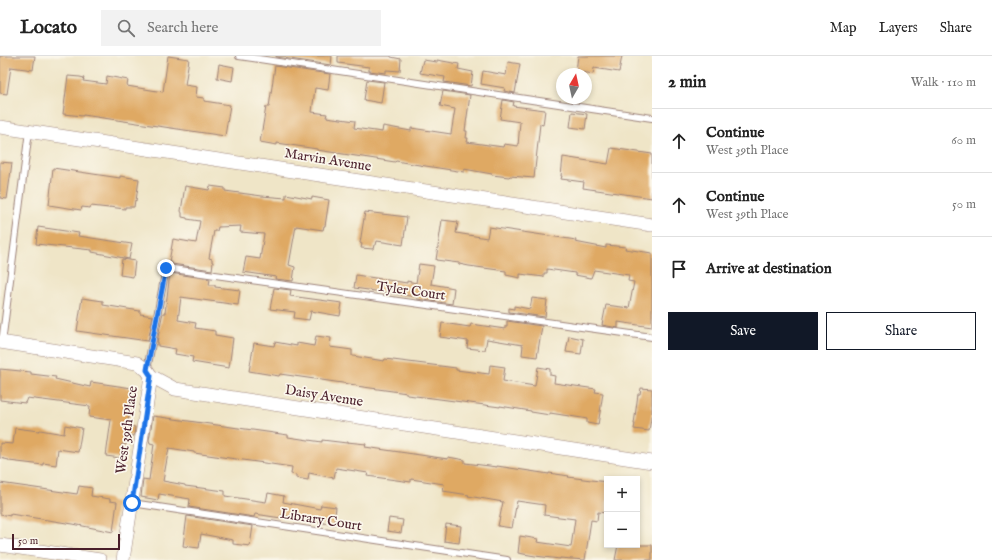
<!DOCTYPE html>
<meta charset="utf-8">
<style>
:root{--surface:#fff;--page:#f2f2f2;--text:#222;--muted:#767676;--line:#e0e0e0;--accent:#111827}
body{margin:0;font-family:"IM FELL English",serif;background:var(--page);color:var(--text)}
.controls{position:absolute;right:12px;bottom:12px;display:grid;overflow:hidden;border-radius:0px;box-shadow:0 2px 6px #0003}
.controls button{width:36px;height:36px;display:grid;place-items:center;padding:0;border:0;border-bottom:1px solid var(--line);background:var(--surface);color:var(--text);font:20px sans-serif}
.compass{position:absolute;left:556px;top:12px;width:36px;height:36px;border-radius:50%;background:var(--surface);box-shadow:0 2px 6px #0003;rotate:9deg}
.scale{position:absolute;left:12px;bottom:10px;width:108px;box-sizing:border-box;padding-left:4px;border:2px solid #4a1f2b;border-top:0;font-size:11px;line-height:14px;white-space:nowrap;color:#4a1f2b;-webkit-text-stroke:3px #fbf7ec;paint-order:stroke}
.stop{position:absolute;width:12px;height:12px;margin:-9px;border:3px solid #1a73e8;border-radius:50%;background:#fff}
.stop.end{background:#1a73e8;border-color:#fff;box-shadow:0 1px 4px #0008}
.list{margin:0;padding:0;list-style:none}
h2{display:flex;justify-content:space-between;align-items:center;height:52px;margin:0;padding:0 16px;font-size:17px}
h2 small{font-size:13px;font-weight:400;color:var(--muted)}
.list li{display:grid;grid-template-columns:26px 1fr auto;gap:12px;align-items:center;box-sizing:border-box;height:64px;padding:0 16px;border-top:1px solid var(--line)}
.list b{display:block;font-size:15px;white-space:nowrap}
.list p{margin:0;font-size:13px;white-space:nowrap;color:var(--muted)}
.list em{font-size:13px;font-style:normal;color:var(--muted)}
.actions{display:flex;gap:8px;padding:12px 16px}
.actions a{flex:1;padding:9px 0;border:1px solid var(--accent);border-radius:0px;text-align:center;font-size:14px;color:var(--accent)}
.actions .main{background:var(--accent);color:#fff}
.icon{flex:none;width:22px;height:22px;fill:none;stroke:currentColor;stroke-width:2;stroke-linecap:round;stroke-linejoin:round}
.map{position:relative;flex:none;width:652px;height:504px;overflow:hidden}
header{display:flex;align-items:center;gap:24px;box-sizing:border-box;height:56px;padding:0 20px;background:var(--surface);border-bottom:1px solid var(--line)}
header strong{font-size:19px}
nav{display:flex;gap:22px;margin-inline-start:auto;font-size:14px}
.search{width:280px;height:36px;background:var(--page);display:flex;align-items:center;gap:10px;box-sizing:border-box;padding:0 14px;border-radius:0px;color:var(--muted);font-size:15px}
main{display:flex}
aside{flex:1;background:var(--surface)}
.map>svg:first-child{display:block}
.building{fill:#dfa963}
.lines{fill:none;stroke-linecap:round;stroke-linejoin:round}
.lane-casing{stroke:#9c8279;stroke-width:8}
.street-casing{stroke:#9c8279;stroke-width:14}
.lane{stroke:#fff;stroke-width:6}
.street{stroke:#fff;stroke-width:13}
.route{stroke:#1a73e8;stroke-width:5}
.labels{text-anchor:middle;dominant-baseline:central;stroke-width:3.5;stroke-linejoin:round;paint-order:stroke}
.street-label{font-size:14px;fill:#4a1f2b;stroke:#fbf7ec}
</style>
<header>
<strong>Locato</strong>
<div class="search"><svg class="icon" aria-label="search" viewBox="0 0 24 24"><circle cx="10" cy="10" r="6"/><path d="M15 15l6 6"/></svg>Search here</div>
<nav><a>Map</a><a>Layers</a><a>Share</a></nav>
</header>
<main>
<div class="map">
<svg width="652" height="504" viewBox="0 0 652 504">
<rect width="100%" height="100%" fill="#fbf7ec"/>
<filter id="ink" filterUnits="userSpaceOnUse"><feTurbulence type="fractalNoise" baseFrequency=".025" numOctaves="2"/><feDisplacementMap in="SourceGraphic" scale="8" xChannelSelector="R" yChannelSelector="G"/><feConvolveMatrix kernelMatrix="1 2 1 2 8 2 1 2 1" color-interpolation-filters="sRGB"/></filter>
<filter id="wash" filterUnits="userSpaceOnUse"><feTurbulence type="fractalNoise" baseFrequency=".012" numOctaves="4" result="noise"/><feDisplacementMap in="SourceGraphic" scale="16" xChannelSelector="R" yChannelSelector="G"/><feGaussianBlur stdDeviation="0.9" result="paint"/><feColorMatrix in="noise" values="0 0 0 0 0 0 0 0 0 0 0 0 0 0 0 0 0 1.4 0 .05"/><feComposite in="paint" operator="in"/></filter>
<g filter="url(#wash)">
<rect width="100%" height="100%" fill="#efe5c7"/>
<g id="blocks">
<path class="building" d="M0,0H35L33,14L11,11L7,38L0,37Z
M168,0L189,3L185,29L197,31L196,41L204,42V45L230,49L225,80L83,59V60L63,58L68,20L80,21L84,22L83,25L106,28L107,20L128,24L127,30L163,36Z
M276,0H332L331,9L276,1Z
M338,0H391V1L401,3L400,15L386,14V17L369,15V11L338,7Z
M578,0H622L619,16L594,12L593,18L576,15Z
M423,4L437,6V4L459,8L458,13L473,16L471,30L444,26L445,21L420,17Z
M508,6L520,8L515,37L504,35L505,32L481,28L483,15L506,19Z
M219,8L234,11L232,25L217,22Z
M275,10L330,18L328,34L315,32L312,56L327,58L326,61L355,65L354,72L382,76L383,70L411,75V72L451,78L455,53L440,50L443,35L470,39L465,75H467L466,82H468L467,86L503,91L504,88L518,90L520,66L500,63L503,44L514,46L513,50L545,54L543,69L540,68L534,122L510,120L509,121L492,119V118L464,113V116L413,108L396,105L395,106L317,94V93L277,87V89L260,86L266,51H269Z
M367,24L384,26L381,47L364,44Z
M572,56L587,58L585,73L570,71Z
M611,92L652,98V142L583,132L584,126L561,123L562,120H561L563,101L608,108Z
M0,106L12,107L7,143L0,142Z
M53,112L120,122V120L139,123L136,145L135,144L134,151H125V153L109,151V152L91,150L90,152L82,151L81,154L49,149Z
M185,130L209,134L210,130L225,132V135L262,140L286,142V138L312,143V141L329,144L325,170H324L323,174L296,170L289,209L295,211L293,225L275,223L276,221L243,216L246,201L260,203L264,178L240,176L241,170L218,171L217,175H214L209,202L212,203V206H213L212,214L172,208V206H169L173,183L196,187L200,165L187,163V162L182,161V157L181,155Z
M365,156L407,161L403,189L377,185L376,189H374L373,193L361,192L362,188L360,187Z
M442,164L458,166L456,177L487,182L489,171L576,184L575,186L606,192V189L626,191L625,193L652,197V271L618,266V272L602,269L606,249L629,252L634,226L628,225L629,219L594,214L591,222L575,219V217L547,213V217H544V221L520,218V222L506,219V215L469,210L459,208V207L436,204Z
M38,171L79,177L78,180L132,188L129,203L92,196V194L36,188Z
M122,203L135,205L133,221L120,219Z
M419,208L434,210L431,228L454,232L452,248L417,243V241L354,232L356,219L407,227V225L416,227Z
M170,217L210,223L209,229H215V231L240,234L238,249L181,241L178,264L196,267L195,272L215,275V279L233,282L229,312L192,306L193,301L175,298L176,293L158,290V286H157L162,261L163,257H165Z
M274,232L291,234L290,240L342,247L340,260L311,255L309,264L294,262L295,256L270,253Z
M82,242L103,245V249L140,255V258L153,260L148,285L77,275Z
M532,242L547,244L545,261L509,256V252L514,253V250L530,253Z
M507,265L542,270L537,301L522,299L523,289L487,283L485,294L467,292L468,285L440,281L442,267L470,271L471,268L505,273V270H507Z
M316,280L331,282L330,291L352,294V300H353L384,305L385,303L456,312V314L489,318L490,309L505,311L503,325L535,330L538,311L550,313V319L555,320L554,327L596,333L595,336L603,337L598,369L587,367V363L582,362L550,357V359L531,356V355L500,350V351L432,342L407,339V337L356,330V329L280,318L279,320L249,315L254,287L274,290L275,286L297,290V287L314,290Z
M569,280L583,283L581,298L566,296Z
M0,313L31,316V318L56,321L55,323L90,331L91,326L132,332L130,348L131,349L127,370H129L126,389L122,388L120,402L106,400L111,364L89,361L90,350L27,342L25,347L0,344Z
M641,332L652,333V356L649,375L634,373L635,368H634L638,338H640Z
M153,360L288,379V381L322,386V384L347,387V386L366,388L365,391L448,403V401L465,404V407L497,411V410L549,418V417L569,420L568,421L607,426V457L598,456L597,465L591,464L585,504L560,502V503L535,500L518,497L520,480L538,483L537,486L571,491L575,463L544,459L545,449L517,445L512,472L498,470L503,446L468,440L469,439L443,435L444,428L411,423V426L367,420L368,417L336,412L334,422L309,417L308,424L296,422V419L291,418L292,411L194,397V396L169,392L163,425L185,429V430L225,435V440L266,446L268,437L284,440L283,446L320,453L321,449L336,451L334,469L281,459V462L255,458L254,461L189,451L190,443L159,438L158,444L141,441L143,423L149,424L154,388L150,387L149,384Z
M65,369L82,372L78,396L58,393L56,409L43,407V409L9,405V404L0,402V387L13,388L15,372L39,375L40,374L64,378Z
M129,370L135,371L134,380L128,379Z
M0,427L77,438L79,430L92,432L91,440L110,443V445L117,446L113,476L73,468L10,458V460L0,458Z
M187,460L253,470L250,490L233,488V484L201,478L199,492L183,490Z
M389,462L403,464L401,477L387,475Z
M446,468L461,470L459,487L444,485Z
M618,489H652V504H615Z"/>
</g>
</g>
<g filter="url(#ink)">
<use href="#blocks" fill-opacity="0" stroke="#9c8279" stroke-width="1"/>
<g class="lines">
<g class="lane-casing">
<path id="lane" d="M239,0L652,62
M2,287L29,75
M147,314L166,212L652,281
M132,447L507,504"/>
</g>
<g class="street-casing">
<path id="street" d="M0,71L652,169
M0,286L137,307L147,314L151,320L175,333L652,406
M0,489L100,504
M123,504L151,320"/>
</g>
<use href="#lane" class="lane"/>
<use href="#street" class="street"/>
</g>
</g>
<g class="lines" filter="url(#ink)">
<path class="route" d="M132,447L151,320L147,314L166,212"/>
</g>
<g class="labels">
<g class="street-label">
<text transform="translate(328 104) rotate(9)">Marvin Avenue</text>
<text transform="translate(411 235) rotate(8)">Tyler Court</text>
<text transform="translate(324 340) rotate(9)">Daisy Avenue</text>
<text transform="translate(127 374) rotate(-82)">West 39th Place</text>
<text transform="translate(321 464) rotate(9)">Library Court</text>
</g>
</g>
</svg>
<div class="controls">
<button>+</button>
<button>−</button>
</div>
<svg class="compass" viewBox="-18 -18 36 36"><path d="M0-13l5 13h-10z" fill="#e53935"/><path d="M0 13l5-13h-10z" fill="#767676"/></svg>
<div class="scale">50 m</div>
<div class="stop" style="left:132px;top:447px"></div>
<div class="stop end" style="left:166px;top:212px"></div>
</div>
<aside>
<h2>2 min<small>Walk · 110 m</small></h2>
<ul class="list">
<li><svg class="icon" aria-label="ahead" viewBox="0 0 24 24"><path d="M12 20V5M6 11l6-6 6 6"/></svg><div><b>Continue</b><p>West 39th Place</p></div><em>60 m</em></li>
<li><svg class="icon" aria-label="ahead" viewBox="0 0 24 24"><path d="M12 20V5M6 11l6-6 6 6"/></svg><div><b>Continue</b><p>West 39th Place</p></div><em>50 m</em></li>
<li><svg class="icon" aria-label="arrive" viewBox="0 0 24 24"><path d="M6 21V4h12l-3 4 3 4H6"/></svg><div><b>Arrive at destination</b></div></li>
</ul>
<div class="actions"><a class="main">Save</a><a>Share</a></div>
</aside>
</main>
